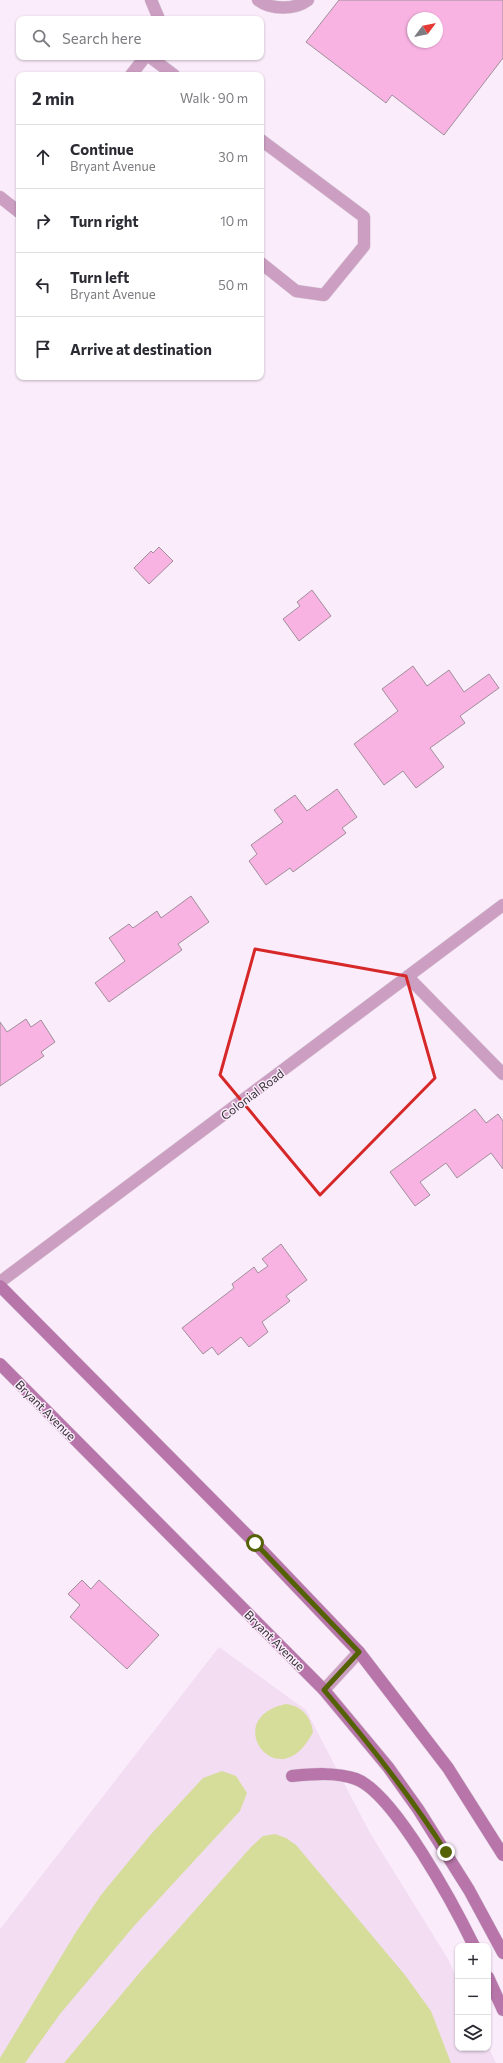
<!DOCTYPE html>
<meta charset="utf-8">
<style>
:root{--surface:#fff;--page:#f7f7f7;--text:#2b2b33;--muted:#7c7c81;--line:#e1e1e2}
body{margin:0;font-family:Commissioner,sans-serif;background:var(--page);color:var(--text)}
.controls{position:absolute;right:12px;bottom:12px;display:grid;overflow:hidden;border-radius:8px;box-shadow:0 1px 3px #0004}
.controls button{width:36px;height:36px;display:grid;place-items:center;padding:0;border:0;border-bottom:1px solid var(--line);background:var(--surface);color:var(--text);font:20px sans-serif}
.compass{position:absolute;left:407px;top:12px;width:36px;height:36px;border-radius:50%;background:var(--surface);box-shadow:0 1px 3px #0004;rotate:58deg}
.stop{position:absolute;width:12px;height:12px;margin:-9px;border:3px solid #546205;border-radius:50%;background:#fff}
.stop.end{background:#546205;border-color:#fff;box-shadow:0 1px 4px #0008}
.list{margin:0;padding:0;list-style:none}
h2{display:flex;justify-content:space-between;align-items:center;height:52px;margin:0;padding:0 16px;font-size:17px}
h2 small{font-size:13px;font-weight:400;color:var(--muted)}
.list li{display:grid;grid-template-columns:26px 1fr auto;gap:12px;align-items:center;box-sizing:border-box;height:64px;padding:0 16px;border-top:1px solid var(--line)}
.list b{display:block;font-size:15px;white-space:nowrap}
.list p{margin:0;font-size:13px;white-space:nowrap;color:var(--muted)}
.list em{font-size:13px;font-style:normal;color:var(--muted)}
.icon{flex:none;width:22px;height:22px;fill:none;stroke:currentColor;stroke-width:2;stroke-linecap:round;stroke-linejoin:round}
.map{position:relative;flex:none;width:503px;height:2063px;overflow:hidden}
.search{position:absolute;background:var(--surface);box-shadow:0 1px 3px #0004;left:16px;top:16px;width:248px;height:44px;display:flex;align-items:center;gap:10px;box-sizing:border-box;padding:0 14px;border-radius:8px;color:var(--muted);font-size:15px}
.panel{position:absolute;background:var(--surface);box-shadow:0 1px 3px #0004;left:16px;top:72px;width:248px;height:308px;border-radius:8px}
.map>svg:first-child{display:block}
.built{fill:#f2ddf2}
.green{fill:#d6dd9b}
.building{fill:#f8b3e2;stroke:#9f8f9a;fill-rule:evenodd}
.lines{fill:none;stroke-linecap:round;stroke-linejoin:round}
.lane-casing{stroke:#d7cad7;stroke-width:13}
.street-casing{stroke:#d7cad7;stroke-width:13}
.secondary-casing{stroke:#d7cad7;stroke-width:13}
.lane{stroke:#cc9fc2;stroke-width:12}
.street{stroke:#cc9fc2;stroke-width:12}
.secondary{stroke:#b775a9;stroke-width:12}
.route{stroke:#546205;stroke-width:5}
.marked{fill:none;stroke:#d62828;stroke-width:3;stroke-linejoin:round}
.labels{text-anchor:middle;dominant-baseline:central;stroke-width:3;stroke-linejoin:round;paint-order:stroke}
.street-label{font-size:12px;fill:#342f34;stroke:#fbecfb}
</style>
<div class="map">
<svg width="503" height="2063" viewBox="0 0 503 2063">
<rect width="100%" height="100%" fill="#fbecfb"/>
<path class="built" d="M219,1647L306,1710L370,1833L448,1959L458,1981V2048H488V2046L496,2063H0V1929Z"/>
<path class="green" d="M286,1704C302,1706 311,1717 313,1732C279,1801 218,1718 286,1704Z
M222,1771L236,1776L247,1793L240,1811L134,1926L60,2014L25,2063H0V2058L76,1932L101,1895L152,1833L203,1778Z
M275,1834L286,1838L296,1845L405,1975L431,2011L451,2063H64L141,1971L251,1847L263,1836Z"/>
<path class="building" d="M339,0H503V58L444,135L392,95L386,103L306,42ZM413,18H437V42H413Z
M159,547L173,561L149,584L134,568L151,551L153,553Z
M312,590L331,616L299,641L283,619L300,606L297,602Z
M413,666L427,686L449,670L464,692L489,674L499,688L460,716L465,723L430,748L444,767L416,788L403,771L384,785L354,744L398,711L382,689Z
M337,789L357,817L342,828L346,833L293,872L290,868L266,885L249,861L257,854L251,845L283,822L274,810L295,795L307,811Z
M191,896L209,922L178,944L182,950L109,1002L95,983L125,961L109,938L129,924L133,928L157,911L161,918Z
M26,1019L31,1027L41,1020L55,1042L41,1052L44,1056L0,1086V1022L7,1032Z
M475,1109L486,1123L498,1114L503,1121V1169L491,1153L457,1178L446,1163L420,1182L430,1195L415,1206L390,1172Z
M281,1244L307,1280L286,1296L290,1301L262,1322L268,1332L249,1347L241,1337L218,1355L212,1347L203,1354L182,1328L234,1288L232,1284L254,1267L258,1273L268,1266L262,1259Z
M82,1580L91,1589L99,1580L159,1635L127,1669L70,1617L80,1605L68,1594Z"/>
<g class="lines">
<g class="lane-casing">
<path id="lane" d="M151,0L159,19
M258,0C271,10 295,10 308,0
M150,57L174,75
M131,75L145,57
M261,140L364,217V246L324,295L296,291L261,263
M0,197L19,212
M408,977L503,1074
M324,1690L359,1652"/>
</g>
<g class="street-casing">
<path id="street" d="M0,1282L503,905"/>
</g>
<g class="secondary-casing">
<path id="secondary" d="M0,1286L255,1543L359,1652L448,1768L503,1855
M0,1364L324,1690L388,1767L418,1809L469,1890L503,1953
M292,1776C313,1774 336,1772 356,1779C394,1793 455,1907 474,1946
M488,1977L503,2010"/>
</g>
<use href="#lane" class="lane"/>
<use href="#street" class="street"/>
<use href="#secondary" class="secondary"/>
</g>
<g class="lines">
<path class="route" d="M255,1543L359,1652L324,1690C368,1742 410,1795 446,1852"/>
</g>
<path class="marked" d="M255,949L406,976L435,1078L320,1195L220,1075Z"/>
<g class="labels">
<g class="street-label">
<text transform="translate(252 1094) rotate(-37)">Colonial Road</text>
<text transform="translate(46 1410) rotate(45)">Bryant Avenue</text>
<text transform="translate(275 1640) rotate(45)">Bryant Avenue</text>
</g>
</g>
</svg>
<div class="controls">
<button>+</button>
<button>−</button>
<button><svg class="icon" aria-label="layers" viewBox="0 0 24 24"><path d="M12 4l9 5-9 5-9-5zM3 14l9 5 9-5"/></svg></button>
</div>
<svg class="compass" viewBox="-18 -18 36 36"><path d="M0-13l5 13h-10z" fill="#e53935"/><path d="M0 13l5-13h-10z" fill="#7c7c81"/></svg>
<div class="stop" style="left:255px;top:1543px"></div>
<div class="stop end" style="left:446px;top:1852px"></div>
<div class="search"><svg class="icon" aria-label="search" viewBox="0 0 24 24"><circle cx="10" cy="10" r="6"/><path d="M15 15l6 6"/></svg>Search here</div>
<section class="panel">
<h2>2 min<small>Walk · 90 m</small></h2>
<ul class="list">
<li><svg class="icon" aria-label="ahead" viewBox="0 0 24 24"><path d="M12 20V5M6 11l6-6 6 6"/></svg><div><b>Continue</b><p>Bryant Avenue</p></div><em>30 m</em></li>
<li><svg class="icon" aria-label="right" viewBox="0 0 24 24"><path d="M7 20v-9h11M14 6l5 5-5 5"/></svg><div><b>Turn right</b></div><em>10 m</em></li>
<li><svg class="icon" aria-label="left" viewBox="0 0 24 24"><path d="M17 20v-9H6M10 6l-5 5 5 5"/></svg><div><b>Turn left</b><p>Bryant Avenue</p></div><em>50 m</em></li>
<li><svg class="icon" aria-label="arrive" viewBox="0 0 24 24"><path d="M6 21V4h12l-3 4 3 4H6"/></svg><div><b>Arrive at destination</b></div></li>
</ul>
</section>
</div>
